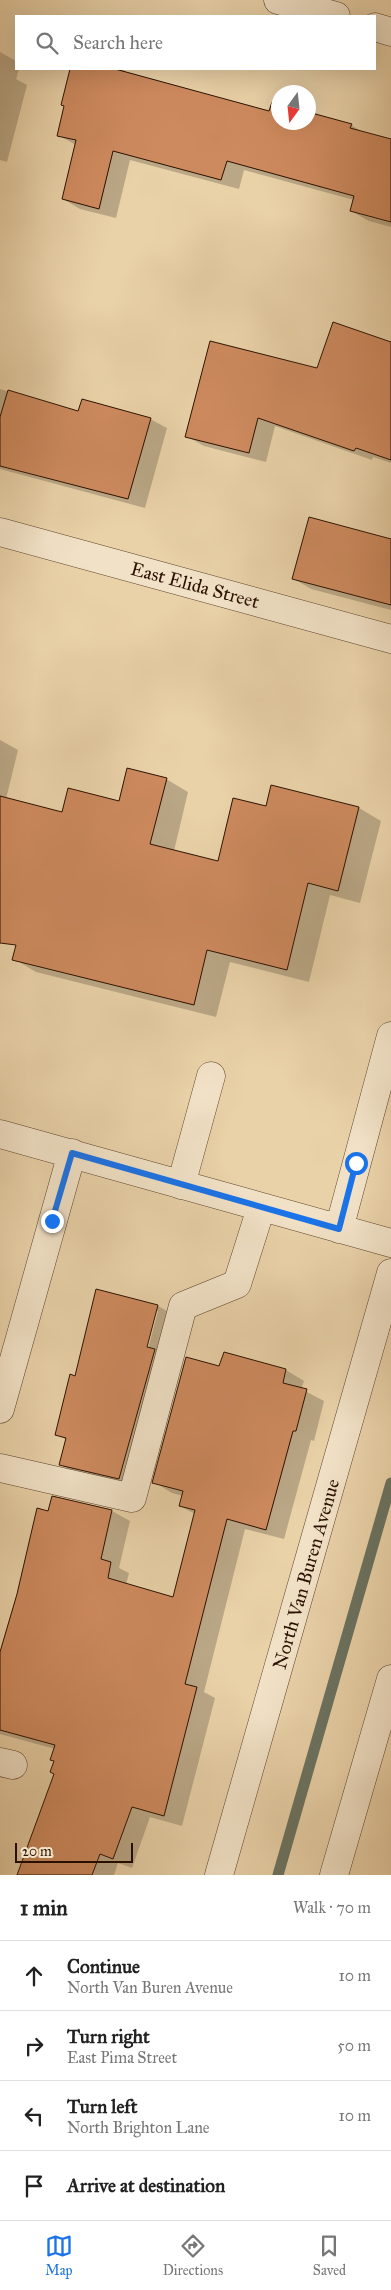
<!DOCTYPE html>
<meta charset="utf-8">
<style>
:root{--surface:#fff;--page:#f2f2f2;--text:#222;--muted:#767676;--line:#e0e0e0;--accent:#1a73e8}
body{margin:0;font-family:"IM FELL Great Primer",serif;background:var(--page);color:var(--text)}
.compass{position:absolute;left:271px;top:85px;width:45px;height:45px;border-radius:50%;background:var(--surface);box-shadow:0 5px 20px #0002;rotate:195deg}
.scale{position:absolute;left:15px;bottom:12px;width:118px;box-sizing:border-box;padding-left:5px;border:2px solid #2a1000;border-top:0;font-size:14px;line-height:18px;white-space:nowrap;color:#2a1000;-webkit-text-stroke:4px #f1e1c6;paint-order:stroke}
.stop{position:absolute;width:15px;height:15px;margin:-11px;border:4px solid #1a73e8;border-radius:50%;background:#fff}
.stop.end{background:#1a73e8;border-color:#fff;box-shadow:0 1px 5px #0008}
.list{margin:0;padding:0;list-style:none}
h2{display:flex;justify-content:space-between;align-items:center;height:65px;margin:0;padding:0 20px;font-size:21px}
h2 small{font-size:16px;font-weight:400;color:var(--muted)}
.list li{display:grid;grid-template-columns:32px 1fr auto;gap:15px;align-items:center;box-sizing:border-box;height:70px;padding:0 20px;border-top:1px solid var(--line)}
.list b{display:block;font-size:19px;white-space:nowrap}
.list p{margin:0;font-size:16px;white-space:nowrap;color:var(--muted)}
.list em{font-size:16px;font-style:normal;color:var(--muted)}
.icon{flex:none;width:28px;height:28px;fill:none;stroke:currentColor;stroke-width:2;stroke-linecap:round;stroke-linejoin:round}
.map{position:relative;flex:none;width:391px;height:1875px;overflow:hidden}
.search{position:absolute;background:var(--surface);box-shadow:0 5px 20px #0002;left:15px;right:15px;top:15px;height:55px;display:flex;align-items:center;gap:12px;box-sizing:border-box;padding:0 18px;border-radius:0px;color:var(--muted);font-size:19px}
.sheet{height:345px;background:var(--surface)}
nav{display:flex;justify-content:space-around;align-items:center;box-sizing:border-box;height:70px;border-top:1px solid var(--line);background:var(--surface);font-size:14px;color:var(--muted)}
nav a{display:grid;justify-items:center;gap:2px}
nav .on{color:var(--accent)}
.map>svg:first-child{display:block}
.shadow{fill:#0003;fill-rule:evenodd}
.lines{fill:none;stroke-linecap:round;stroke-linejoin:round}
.stream{stroke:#6c7462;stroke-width:11}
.building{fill:#cd8a5e;stroke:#2a1000}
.minor-casing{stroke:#5a402a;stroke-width:29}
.minor{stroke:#f1e1c6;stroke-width:28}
.route{stroke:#1a73e8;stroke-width:6}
.labels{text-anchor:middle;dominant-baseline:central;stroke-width:4;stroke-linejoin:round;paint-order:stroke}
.street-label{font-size:19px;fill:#2a1000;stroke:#f1e1c6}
</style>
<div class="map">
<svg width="391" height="1875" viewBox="0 0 391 1875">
<rect width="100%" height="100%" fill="#e9d1a8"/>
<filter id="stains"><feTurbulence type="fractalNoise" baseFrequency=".004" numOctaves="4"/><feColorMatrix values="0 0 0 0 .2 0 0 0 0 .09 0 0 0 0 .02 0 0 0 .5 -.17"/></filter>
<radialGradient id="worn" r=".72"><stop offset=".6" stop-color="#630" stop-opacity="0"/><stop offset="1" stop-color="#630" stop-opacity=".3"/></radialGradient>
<path class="shadow" d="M0,52L16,61V69H19L16,79L27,85L7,162L0,160Z
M71,69H123L126,73L270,113L273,103L278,105V122L351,125L366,134L391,140V227L369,221L351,211L354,200L244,170L239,189L130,160L116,218L80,209L63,199L76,145L58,135L66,106L63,104Z
M391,344V463L373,457L372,460L275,426L266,462L204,446L186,436L317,370Z
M0,389L79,413L150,419L167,428L145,508L0,469Z
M391,540V610L311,589L294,579Z
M0,740L18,750L6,799L63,813L120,803L166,779L188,792L174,851L219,862L267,808L272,787L359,808L381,821L360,903L330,895L309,982L230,962L216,1017L36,972L14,959L20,936L0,925Z
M158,1306L181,1319L143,1492L84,1478L61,1465L67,1440L56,1434L76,1377ZM155,1311H158L147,1353L145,1352Z
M220,1367L286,1370L304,1381L301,1389L324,1401L314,1441L311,1440L284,1539L245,1529L204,1692L215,1698L182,1826L150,1817L132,1868L118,1863L114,1875H18L55,1774V1749L0,1734V1657L49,1513L112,1511L130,1521L119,1568L129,1573L126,1585L174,1598L195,1514L180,1506L183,1496L172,1493L154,1482Z"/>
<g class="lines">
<path class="stream" d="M278,1875L391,1483"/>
</g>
<path class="building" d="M70,69H115L269,111L272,102L278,104V122H308V112L352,124L350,128L391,139V222L350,211L354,196L227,161L221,180L113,151L99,209L62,199L76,140L57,136L64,106L61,105Z
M333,322L391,342V460L356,448L354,451L258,418L249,453L185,437L210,341L317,368Z
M8,390L78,411L82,399L151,418L128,499L0,466V417Z
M309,517L391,539V605L292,579Z
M127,768L167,778L150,844L218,861L233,798L266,806L271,785L359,807L338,891L308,883L287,970L207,950L194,1005L12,960L16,945L0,943V796L62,812L68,788L119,801Z
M96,1289L158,1305L147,1347L155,1349L119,1479L59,1465L66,1438L55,1435L70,1374L75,1376Z
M224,1352L286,1369L283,1383L307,1389L296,1431H293L266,1530L227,1519L185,1684L197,1687L164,1816L132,1807L113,1859L100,1854L92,1875H17L54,1774L50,1772L54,1761L50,1760L55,1745L0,1730V1652L17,1594L37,1508L48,1511L52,1496L112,1510L101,1559L111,1562L108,1578L173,1597L195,1510L179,1506L183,1491L152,1483L186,1357L219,1366Z"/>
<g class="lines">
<g class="minor-casing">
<path id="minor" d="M278,0L336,16
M375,27L391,32
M0,532L391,639
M0,1134L391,1243
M181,1185L211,1076
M339,1229L391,1036
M0,1409L72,1153
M0,1468L132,1498L183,1306L237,1284L261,1208
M0,1762L13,1765
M219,1875L391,1273
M334,1875L391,1679"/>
</g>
<use href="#minor" class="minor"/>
</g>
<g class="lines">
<path class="route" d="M52,1221L72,1153L339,1229L356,1163"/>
</g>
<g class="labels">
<g class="street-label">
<text transform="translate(195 585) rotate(15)">East Elida Street</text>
<text transform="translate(306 1574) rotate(-74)">North Van Buren Avenue</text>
</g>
</g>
<rect width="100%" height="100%" filter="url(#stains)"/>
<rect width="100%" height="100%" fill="url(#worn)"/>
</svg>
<svg class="compass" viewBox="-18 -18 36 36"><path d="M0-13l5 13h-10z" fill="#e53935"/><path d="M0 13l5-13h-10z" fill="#767676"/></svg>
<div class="scale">20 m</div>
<div class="stop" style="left:356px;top:1163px"></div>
<div class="stop end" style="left:52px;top:1221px"></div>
<div class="search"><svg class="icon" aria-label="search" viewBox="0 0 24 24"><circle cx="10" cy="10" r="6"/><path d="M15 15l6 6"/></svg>Search here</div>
</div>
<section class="sheet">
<h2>1 min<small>Walk · 70 m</small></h2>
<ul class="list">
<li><svg class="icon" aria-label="ahead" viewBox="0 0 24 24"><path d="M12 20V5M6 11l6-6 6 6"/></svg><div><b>Continue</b><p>North Van Buren Avenue</p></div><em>10 m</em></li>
<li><svg class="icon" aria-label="right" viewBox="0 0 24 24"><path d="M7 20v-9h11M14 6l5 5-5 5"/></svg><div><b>Turn right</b><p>East Pima Street</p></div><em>50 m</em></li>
<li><svg class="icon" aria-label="left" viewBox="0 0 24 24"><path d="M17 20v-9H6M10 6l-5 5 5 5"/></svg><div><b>Turn left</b><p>North Brighton Lane</p></div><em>10 m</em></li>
<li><svg class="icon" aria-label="arrive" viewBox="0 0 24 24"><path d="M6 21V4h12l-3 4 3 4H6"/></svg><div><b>Arrive at destination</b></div></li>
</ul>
</section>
<nav>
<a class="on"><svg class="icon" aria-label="map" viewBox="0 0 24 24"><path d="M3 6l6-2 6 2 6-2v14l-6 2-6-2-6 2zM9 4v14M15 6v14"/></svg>Map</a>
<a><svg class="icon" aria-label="directions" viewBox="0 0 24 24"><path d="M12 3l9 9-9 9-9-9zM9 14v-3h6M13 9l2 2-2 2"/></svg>Directions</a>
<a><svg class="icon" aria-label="saved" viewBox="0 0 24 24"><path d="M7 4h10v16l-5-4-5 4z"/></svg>Saved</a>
</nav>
